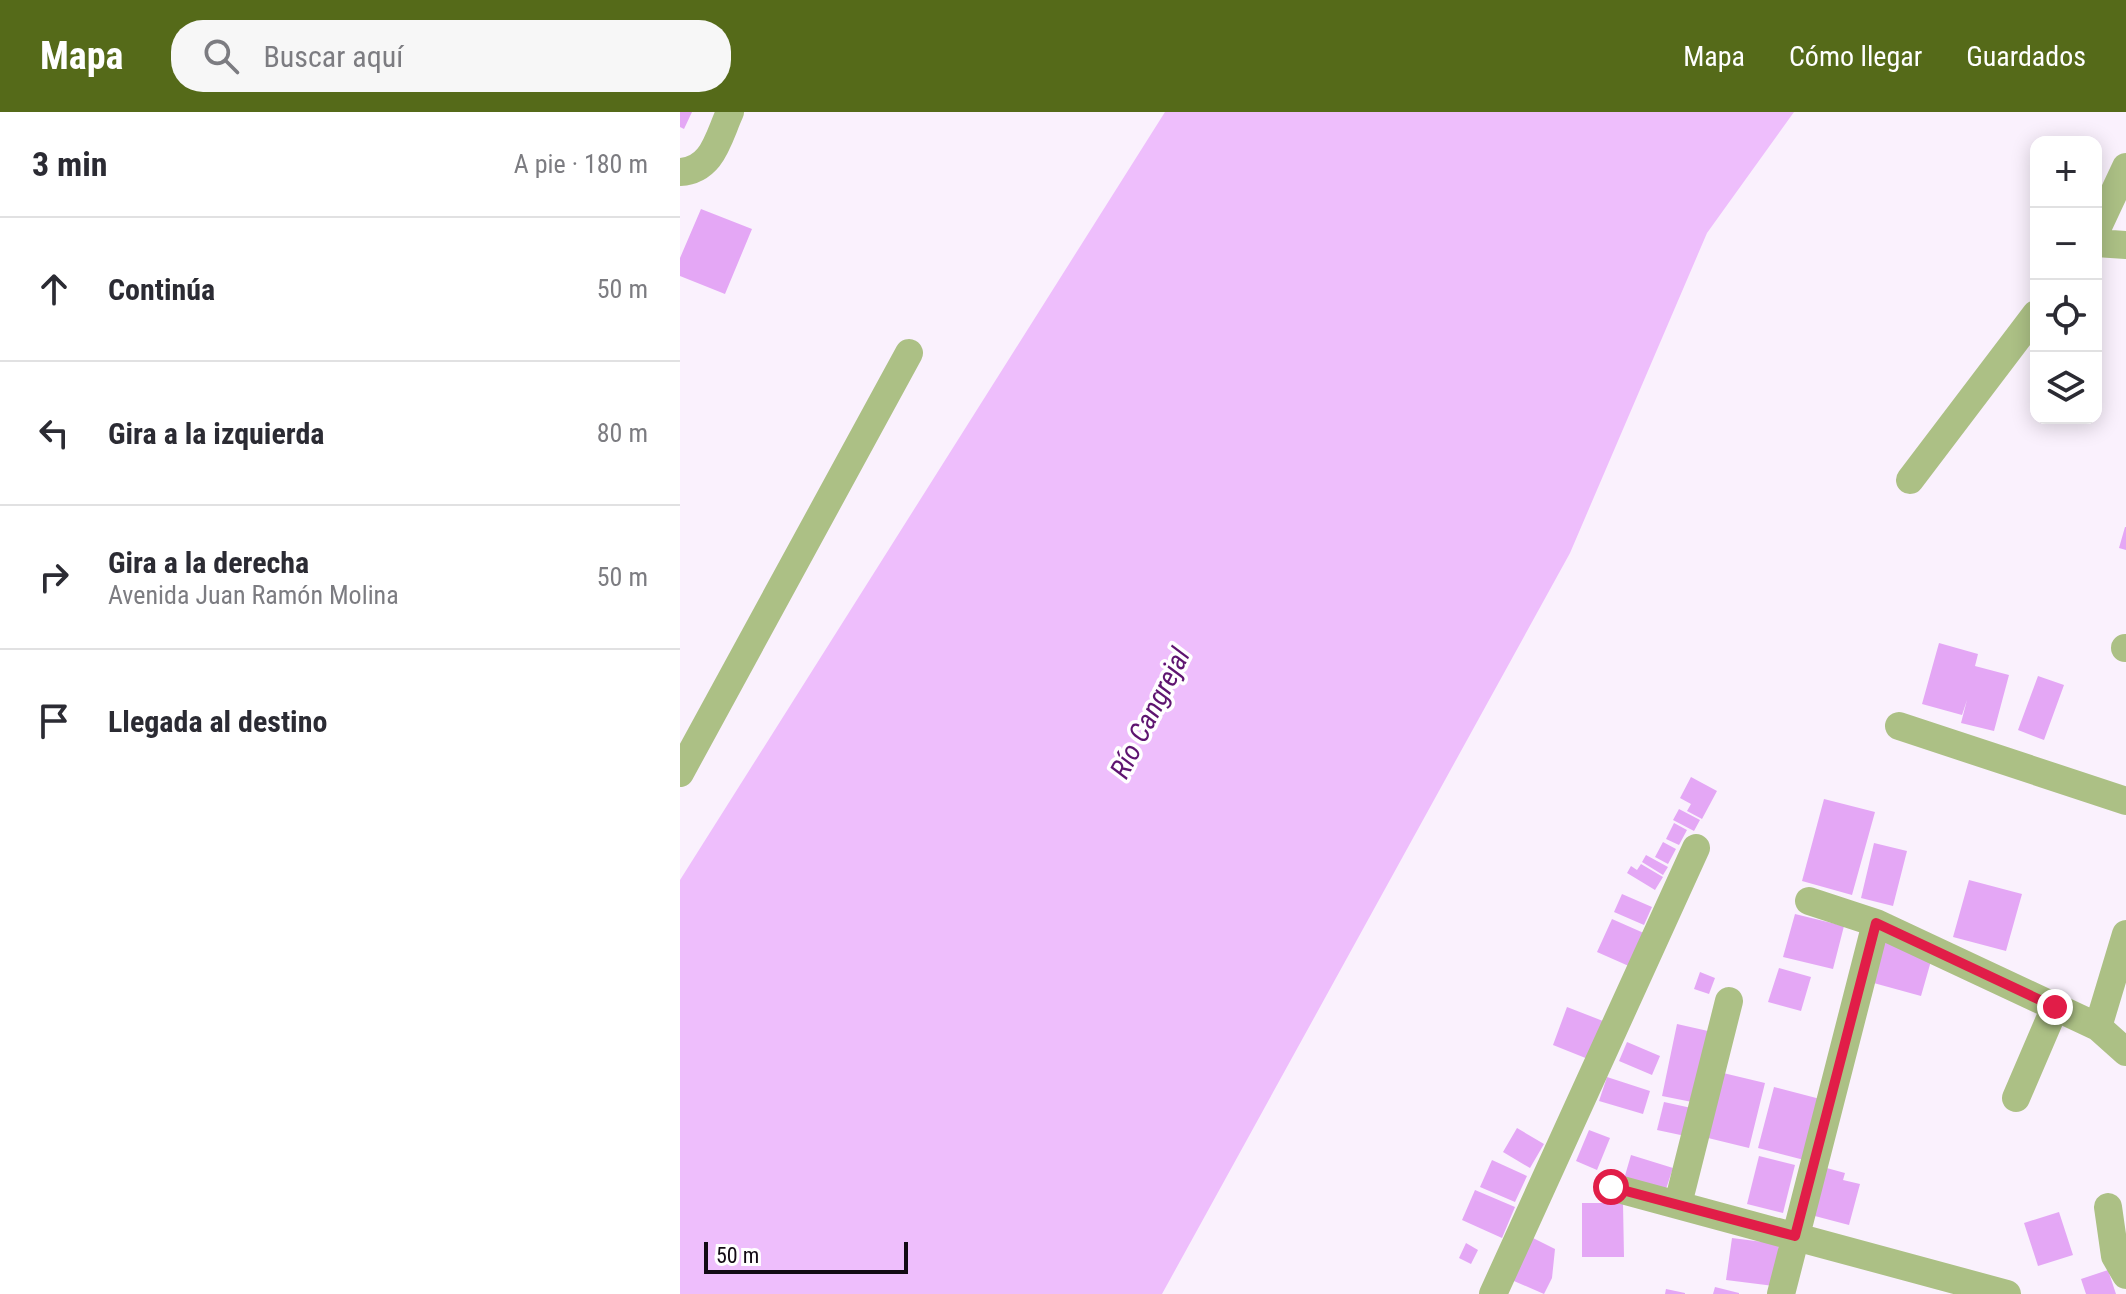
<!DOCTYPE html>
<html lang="es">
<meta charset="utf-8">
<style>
:root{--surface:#fff;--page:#f7f7f7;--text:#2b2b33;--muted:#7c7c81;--line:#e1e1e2;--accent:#556a19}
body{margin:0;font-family:"Roboto Condensed",sans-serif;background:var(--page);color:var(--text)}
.controls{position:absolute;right:24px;top:24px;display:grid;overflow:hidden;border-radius:16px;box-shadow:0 4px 20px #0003}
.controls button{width:72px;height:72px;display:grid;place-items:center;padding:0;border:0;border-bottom:2px solid var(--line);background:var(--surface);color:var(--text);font:40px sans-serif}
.scale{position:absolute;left:24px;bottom:20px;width:204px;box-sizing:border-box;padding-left:8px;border:4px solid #120a14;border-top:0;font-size:22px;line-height:28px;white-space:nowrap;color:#120a14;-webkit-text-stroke:6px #fff;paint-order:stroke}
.stop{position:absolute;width:24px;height:24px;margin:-18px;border:6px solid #e11d48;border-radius:50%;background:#fff}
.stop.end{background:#e11d48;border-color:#fff;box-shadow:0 2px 8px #0008}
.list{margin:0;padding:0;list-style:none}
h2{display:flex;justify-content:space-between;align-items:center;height:104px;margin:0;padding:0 32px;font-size:34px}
h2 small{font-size:26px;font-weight:400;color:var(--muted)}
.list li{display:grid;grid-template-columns:52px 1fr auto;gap:24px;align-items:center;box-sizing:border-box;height:144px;padding:0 32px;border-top:2px solid var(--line)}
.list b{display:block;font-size:30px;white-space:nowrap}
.list p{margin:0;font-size:26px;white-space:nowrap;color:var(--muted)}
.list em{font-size:26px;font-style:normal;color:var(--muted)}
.icon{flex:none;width:44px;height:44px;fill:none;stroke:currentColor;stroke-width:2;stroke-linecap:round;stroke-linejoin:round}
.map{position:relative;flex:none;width:1446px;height:1182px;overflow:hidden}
header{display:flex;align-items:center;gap:48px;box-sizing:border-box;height:112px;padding:0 40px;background:var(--accent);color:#fff}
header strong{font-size:38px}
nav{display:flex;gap:44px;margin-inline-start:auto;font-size:28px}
.search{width:560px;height:72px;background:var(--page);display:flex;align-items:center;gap:20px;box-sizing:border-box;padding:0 28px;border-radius:32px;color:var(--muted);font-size:30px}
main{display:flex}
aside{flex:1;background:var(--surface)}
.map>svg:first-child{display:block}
.water{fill:#eebefc}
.building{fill:#e4a7f5}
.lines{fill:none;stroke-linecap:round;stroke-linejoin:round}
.street{stroke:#acc085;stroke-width:28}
.route{stroke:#e11d48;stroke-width:10}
.labels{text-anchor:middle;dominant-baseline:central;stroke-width:7;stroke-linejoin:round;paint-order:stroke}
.water-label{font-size:28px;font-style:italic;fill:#5e1470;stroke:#fff}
</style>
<header>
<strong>Mapa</strong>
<div class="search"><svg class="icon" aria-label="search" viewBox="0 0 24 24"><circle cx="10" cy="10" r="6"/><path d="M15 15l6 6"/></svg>Buscar aquí</div>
<nav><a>Mapa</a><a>Cómo llegar</a><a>Guardados</a></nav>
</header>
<main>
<aside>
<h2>3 min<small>A pie · 180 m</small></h2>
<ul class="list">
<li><svg class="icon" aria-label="ahead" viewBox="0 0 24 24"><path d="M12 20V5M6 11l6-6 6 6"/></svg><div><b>Continúa</b></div><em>50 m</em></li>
<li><svg class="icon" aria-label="left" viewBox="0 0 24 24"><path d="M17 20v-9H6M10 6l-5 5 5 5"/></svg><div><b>Gira a la izquierda</b></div><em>80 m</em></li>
<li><svg class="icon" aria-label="right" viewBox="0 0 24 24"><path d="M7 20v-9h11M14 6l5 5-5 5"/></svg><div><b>Gira a la derecha</b><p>Avenida Juan Ramón Molina</p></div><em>50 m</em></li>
<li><svg class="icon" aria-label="arrive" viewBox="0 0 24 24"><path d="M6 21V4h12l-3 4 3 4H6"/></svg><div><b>Llegada al destino</b></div></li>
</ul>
</aside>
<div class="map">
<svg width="1446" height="1182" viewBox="0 0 1446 1182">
<rect width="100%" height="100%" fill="#faf1fd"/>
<path class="water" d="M485,0H1114L1027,121L890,441L482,1182H0V768Z"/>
<path class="building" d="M0,0H12L4,17L0,15Z
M21,97L72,117L45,182L0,164V146Z
M1445,415H1446V438L1439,436Z
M1259,531L1298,542L1295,554L1329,563L1314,619L1281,611L1287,588L1282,603L1242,592Z
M1358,564L1384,573L1364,628L1338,618Z
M1011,665L1037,679L1022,707L1007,699L1011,692L1000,686Z
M1144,687L1195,700L1172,783L1122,769Z
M999,697L1020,708L1014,719L993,708Z
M994,711L1007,718L999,733L986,727Z
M983,730L996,737L988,752L975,745Z
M1194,731L1227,739L1213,794L1181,786Z
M966,743L988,755L983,763L962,750Z
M961,752L983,765L975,778L947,761L951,754L957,758Z
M1289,768L1342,782L1326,839L1273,825Z
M942,782L972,795L964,813L934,800Z
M1115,802L1164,814L1153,857L1103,845Z
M932,807L966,822L951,855L917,840Z
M1202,828L1253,842L1241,884L1190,870Z
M1099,856L1131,865L1121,899L1088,890Z
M1020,860L1035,866L1029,882L1014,877Z
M887,895L923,909L908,947L873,933Z
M997,912L1028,919L1017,991L982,984Z
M947,930L980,944L972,963L939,949Z
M1039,960L1085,971L1069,1036L1024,1025Z
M927,965L970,979L963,1002L919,989Z
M1094,975L1144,988L1128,1049L1078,1036Z
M984,990L1016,997L1010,1025L977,1018Z
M837,1016L864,1032L850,1056L823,1040Z
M909,1018L930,1026L917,1058L896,1049Z
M951,1043L993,1056L985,1080L944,1067Z
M1079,1044L1115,1053L1103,1101L1067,1092Z
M812,1048L847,1064L835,1090L800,1075Z
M1143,1055L1165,1061L1163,1068L1180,1072L1169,1113L1131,1103Z
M795,1078L835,1095L822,1126L782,1108Z
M902,1091H943L944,1145H902Z
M1379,1100L1393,1143L1358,1154L1344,1111Z
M849,1124L875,1137L872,1166L864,1182L827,1166Z
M1052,1126L1099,1132L1094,1174L1046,1168Z
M786,1131L798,1138L791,1152L779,1146Z
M1428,1158L1436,1182H1406L1401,1167Z
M1035,1175L1059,1181V1182H1033Z
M986,1177L1005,1181V1182H985Z"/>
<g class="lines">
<path class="street" d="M0,60C33,58 38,26 50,0
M1416,119L1446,55
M1416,131L1446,133
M1230,368L1356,202
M1445,536H1446
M1219,614L1446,689
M0,661L229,241
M1129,789L1196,811L1418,915L1446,940
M1418,915L1446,822
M1336,986L1375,895
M931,1075L1327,1182
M998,1092L1049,889
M1428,1095L1435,1144L1446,1163
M813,1182L1016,736
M1101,1182L1196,811"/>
</g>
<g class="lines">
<path class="route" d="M931,1075L1115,1124L1196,811L1375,895"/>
</g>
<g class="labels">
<g class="water-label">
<text transform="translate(470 601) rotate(-63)">Río Cangrejal</text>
</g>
</g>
</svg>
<div class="controls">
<button>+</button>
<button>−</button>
<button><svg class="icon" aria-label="locate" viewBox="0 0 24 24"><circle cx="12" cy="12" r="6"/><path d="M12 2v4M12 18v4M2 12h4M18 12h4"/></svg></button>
<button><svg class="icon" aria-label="layers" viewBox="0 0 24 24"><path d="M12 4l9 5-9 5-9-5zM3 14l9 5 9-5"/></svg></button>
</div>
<div class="scale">50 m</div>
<div class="stop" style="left:931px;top:1075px"></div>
<div class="stop end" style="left:1375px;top:895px"></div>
</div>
</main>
